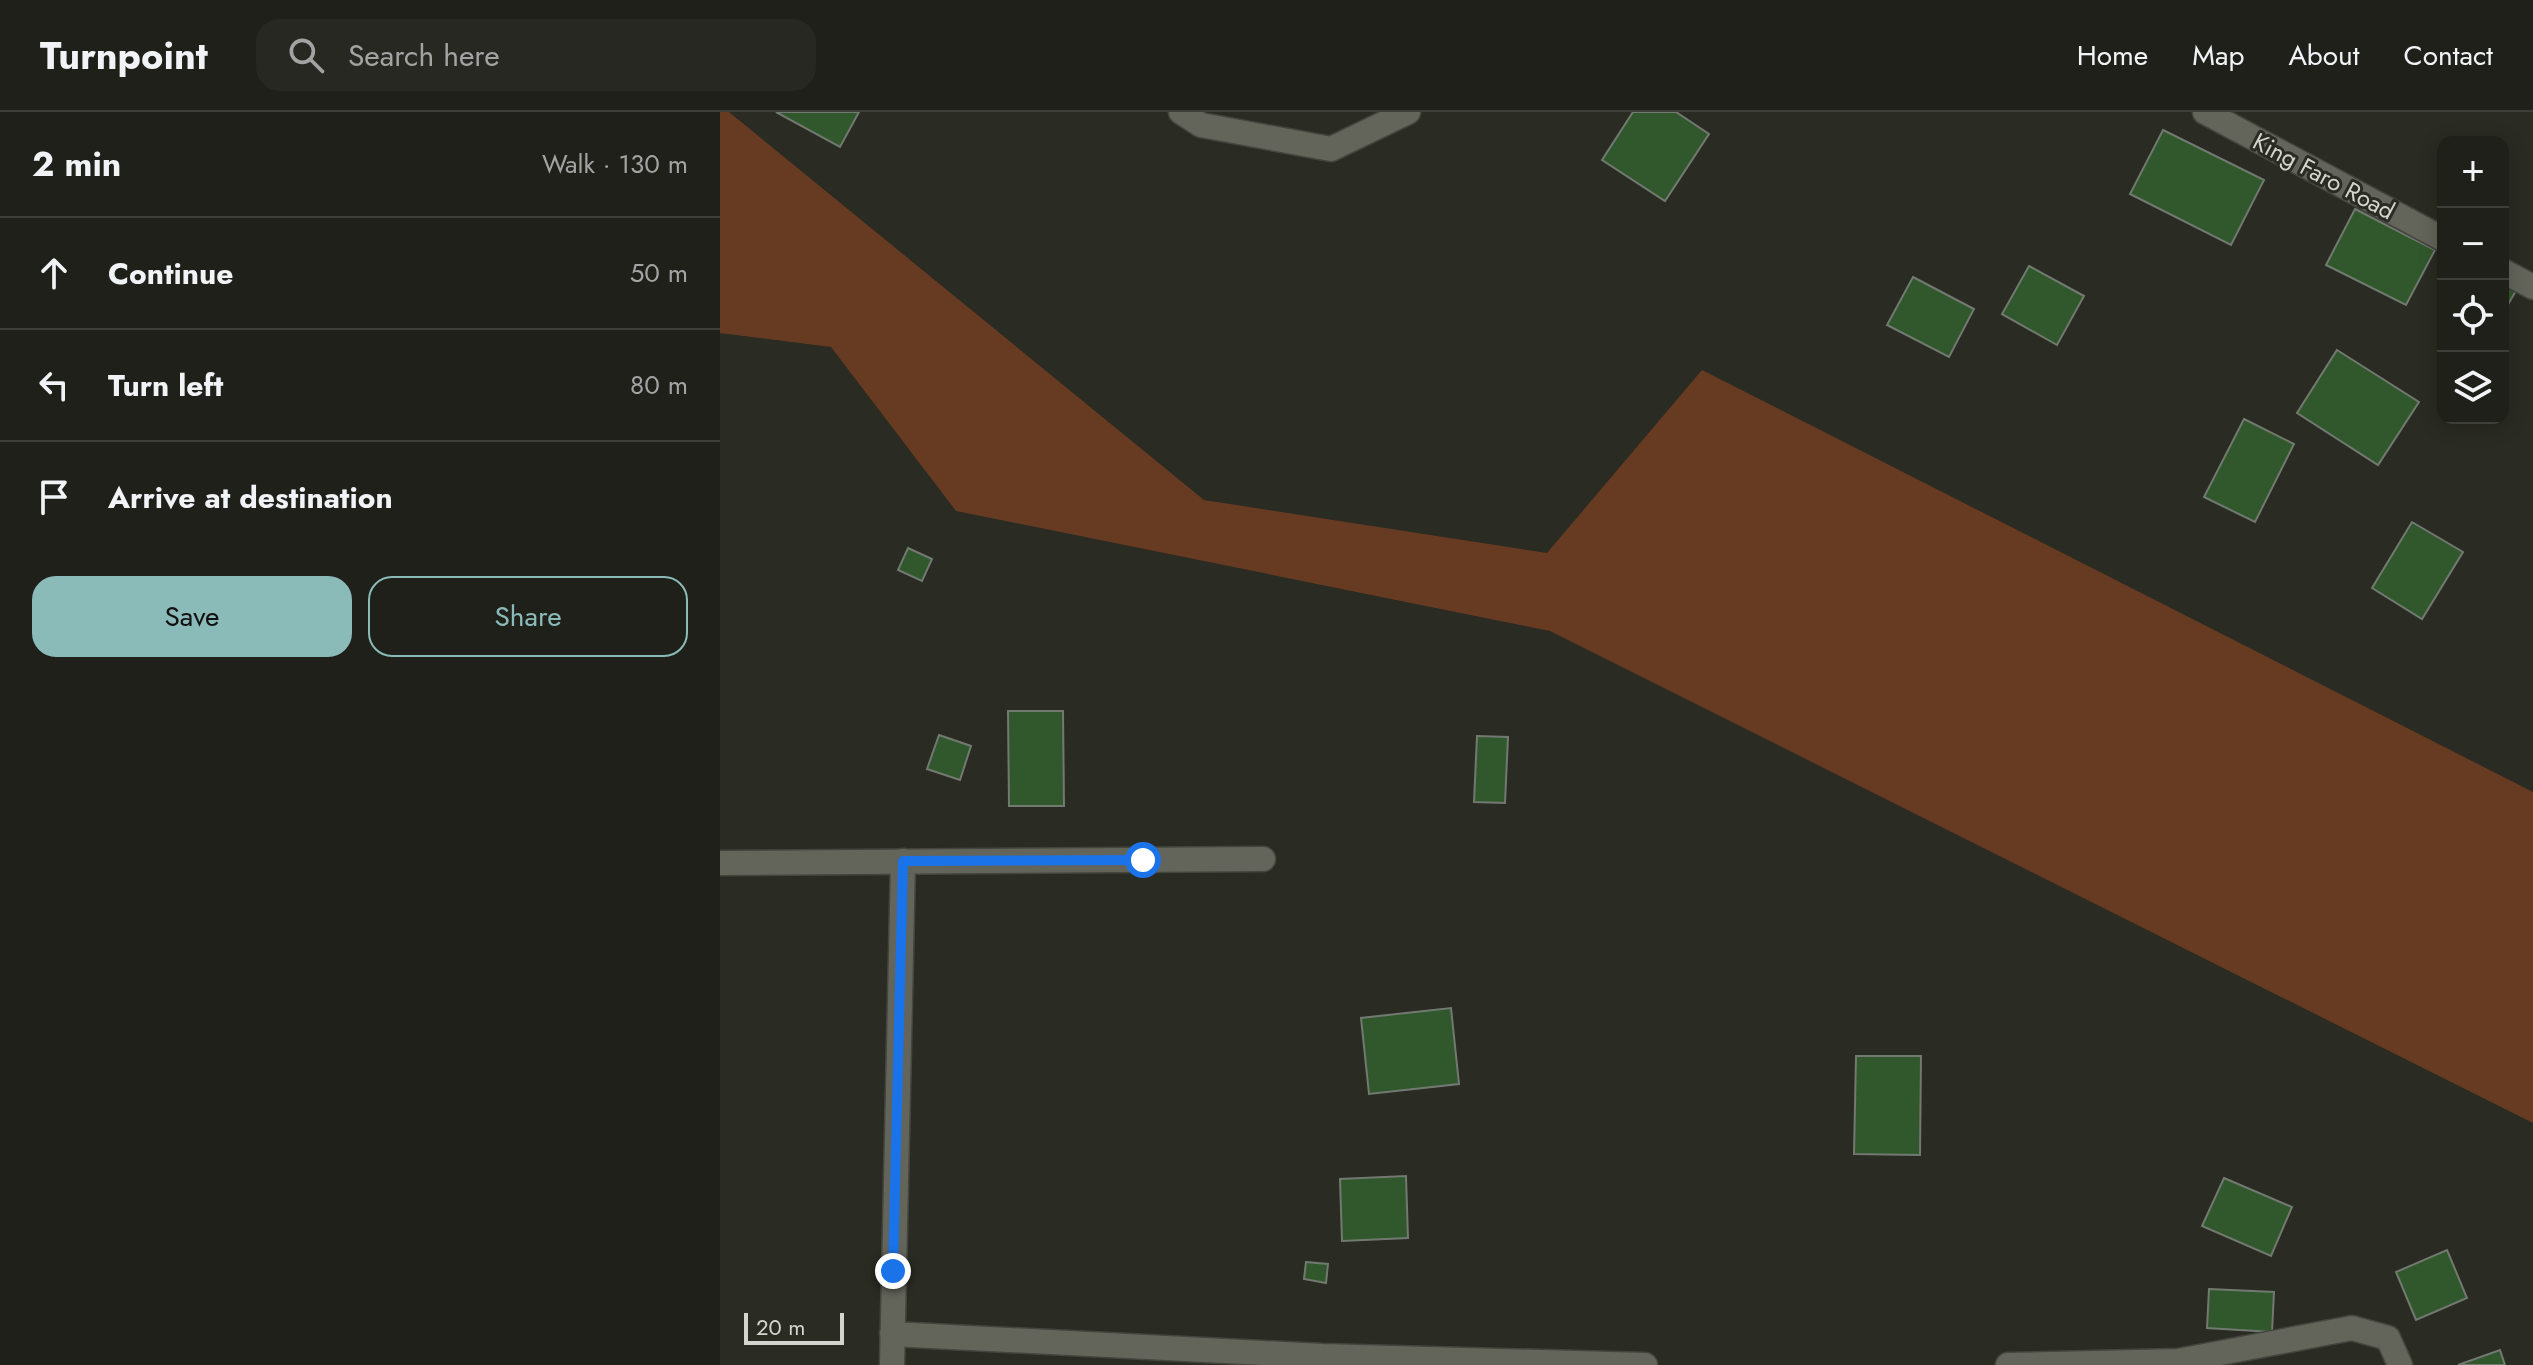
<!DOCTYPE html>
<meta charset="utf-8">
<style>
:root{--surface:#20201a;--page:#282823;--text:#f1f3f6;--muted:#a2a3a2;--line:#3d3e39;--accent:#8bbbb9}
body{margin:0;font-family:Jost,sans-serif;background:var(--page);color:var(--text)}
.controls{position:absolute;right:24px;top:24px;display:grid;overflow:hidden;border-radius:16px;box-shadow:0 4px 20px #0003}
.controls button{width:72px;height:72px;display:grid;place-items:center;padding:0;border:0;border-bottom:2px solid var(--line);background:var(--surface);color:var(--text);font:40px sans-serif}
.scale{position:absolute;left:24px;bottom:20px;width:100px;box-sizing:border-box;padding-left:8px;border:4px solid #d4d5cf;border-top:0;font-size:22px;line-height:28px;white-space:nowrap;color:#d4d5cf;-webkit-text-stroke:6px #2a2b23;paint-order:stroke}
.stop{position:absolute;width:24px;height:24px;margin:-18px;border:6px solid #1a73e8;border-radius:50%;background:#fff}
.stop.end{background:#1a73e8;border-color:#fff;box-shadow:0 2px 8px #0008}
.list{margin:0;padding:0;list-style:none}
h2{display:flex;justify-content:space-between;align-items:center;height:104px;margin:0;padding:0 32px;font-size:34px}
h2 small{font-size:26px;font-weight:400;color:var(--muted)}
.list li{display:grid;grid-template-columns:52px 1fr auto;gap:24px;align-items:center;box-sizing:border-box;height:112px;padding:0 32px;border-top:2px solid var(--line)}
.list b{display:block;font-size:30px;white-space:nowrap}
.list em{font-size:26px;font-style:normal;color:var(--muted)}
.actions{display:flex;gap:16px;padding:24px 32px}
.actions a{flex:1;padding:18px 0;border:2px solid var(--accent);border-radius:24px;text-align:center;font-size:28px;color:var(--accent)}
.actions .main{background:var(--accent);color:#111}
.icon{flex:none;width:44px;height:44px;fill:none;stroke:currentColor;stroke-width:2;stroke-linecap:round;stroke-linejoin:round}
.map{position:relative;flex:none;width:1813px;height:1253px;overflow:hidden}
header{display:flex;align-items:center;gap:48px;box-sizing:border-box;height:112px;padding:0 40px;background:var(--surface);border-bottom:2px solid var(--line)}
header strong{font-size:38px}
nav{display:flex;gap:44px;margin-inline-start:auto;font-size:28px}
.search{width:560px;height:72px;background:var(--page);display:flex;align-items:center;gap:20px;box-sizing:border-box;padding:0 28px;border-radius:24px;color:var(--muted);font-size:30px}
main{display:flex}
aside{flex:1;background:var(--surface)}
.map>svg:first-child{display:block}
.green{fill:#673a22}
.building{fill:#31582c;stroke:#727971;stroke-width:2}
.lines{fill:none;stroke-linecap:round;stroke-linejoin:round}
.minor-casing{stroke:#45453f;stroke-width:27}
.minor{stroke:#63645a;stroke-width:24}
.route{stroke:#1a73e8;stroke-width:10}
.labels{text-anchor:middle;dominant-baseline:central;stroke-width:6;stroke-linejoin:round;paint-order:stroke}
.street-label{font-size:24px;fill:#d4d5cf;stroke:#2a2b23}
</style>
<header>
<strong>Turnpoint</strong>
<div class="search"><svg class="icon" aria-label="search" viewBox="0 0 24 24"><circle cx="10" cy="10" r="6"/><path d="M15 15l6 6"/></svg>Search here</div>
<nav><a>Home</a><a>Map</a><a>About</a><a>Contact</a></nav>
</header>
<main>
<aside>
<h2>2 min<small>Walk · 130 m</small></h2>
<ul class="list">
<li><svg class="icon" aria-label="ahead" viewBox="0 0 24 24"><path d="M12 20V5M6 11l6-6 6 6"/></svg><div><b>Continue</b></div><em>50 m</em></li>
<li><svg class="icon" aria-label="left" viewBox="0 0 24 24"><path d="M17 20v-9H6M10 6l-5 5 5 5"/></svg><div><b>Turn left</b></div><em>80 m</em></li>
<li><svg class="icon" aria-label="arrive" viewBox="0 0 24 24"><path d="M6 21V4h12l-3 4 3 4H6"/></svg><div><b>Arrive at destination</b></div></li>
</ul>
<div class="actions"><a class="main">Save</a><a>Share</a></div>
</aside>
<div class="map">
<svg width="1813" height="1253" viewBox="0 0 1813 1253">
<rect width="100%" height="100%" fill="#2a2b23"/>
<path class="green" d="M0,0H9L484,388L827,441L982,258L1813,680V1011L830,519L236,399L111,235L0,221Z"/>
<path class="building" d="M56,0H139L120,35Z
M913,0H956L989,22L945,89L882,48Z
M1443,18L1544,68L1511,133L1410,82Z
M1635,97L1715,138L1686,193L1606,153Z
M1309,154L1364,184L1337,233L1282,202Z
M1193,165L1254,197L1229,245L1167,213Z
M1783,172L1796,179L1783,201Z
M1617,238L1699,290L1658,353L1577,301Z
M1524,307L1574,332L1535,410L1484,385Z
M1692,410L1743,440L1702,507L1652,476Z
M188,436L212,447L202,469L178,458Z
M288,599H343L344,694H289Z
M219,623L251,634L240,668L207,657Z
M757,624L788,625L785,691L754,690Z
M731,896L739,972L649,982L641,906Z
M1136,944H1201L1200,1043L1134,1042Z
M686,1064L688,1126L622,1129L620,1067Z
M1504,1066L1572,1095L1551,1144L1482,1114Z
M1727,1138L1747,1186L1696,1208L1676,1160Z
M586,1150L608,1152L606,1171L584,1167Z
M1489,1177L1554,1180L1552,1220L1487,1216Z
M1780,1238L1785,1253H1738Z"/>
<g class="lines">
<g class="minor-casing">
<path id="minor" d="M461,0L481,13L611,37L688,0
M1485,0L1723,127
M1783,159L1813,175
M0,751L543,747
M172,1222L602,1244L925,1253
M172,1253L183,749
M1288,1253L1458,1249L1632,1216L1668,1226L1680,1253"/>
</g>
<use href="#minor" class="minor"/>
</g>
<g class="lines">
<path class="route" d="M173,1159L183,749L423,748"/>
</g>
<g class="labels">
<g class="street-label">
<text transform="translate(1604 64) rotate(28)">King Faro Road</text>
</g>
</g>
</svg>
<div class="controls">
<button>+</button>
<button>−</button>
<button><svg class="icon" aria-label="locate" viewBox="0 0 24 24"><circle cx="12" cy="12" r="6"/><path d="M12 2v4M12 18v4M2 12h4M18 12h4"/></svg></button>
<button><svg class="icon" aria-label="layers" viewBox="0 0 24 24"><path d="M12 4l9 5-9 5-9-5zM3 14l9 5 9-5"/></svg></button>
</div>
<div class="scale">20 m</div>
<div class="stop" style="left:423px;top:748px"></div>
<div class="stop end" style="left:173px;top:1159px"></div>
</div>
</main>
